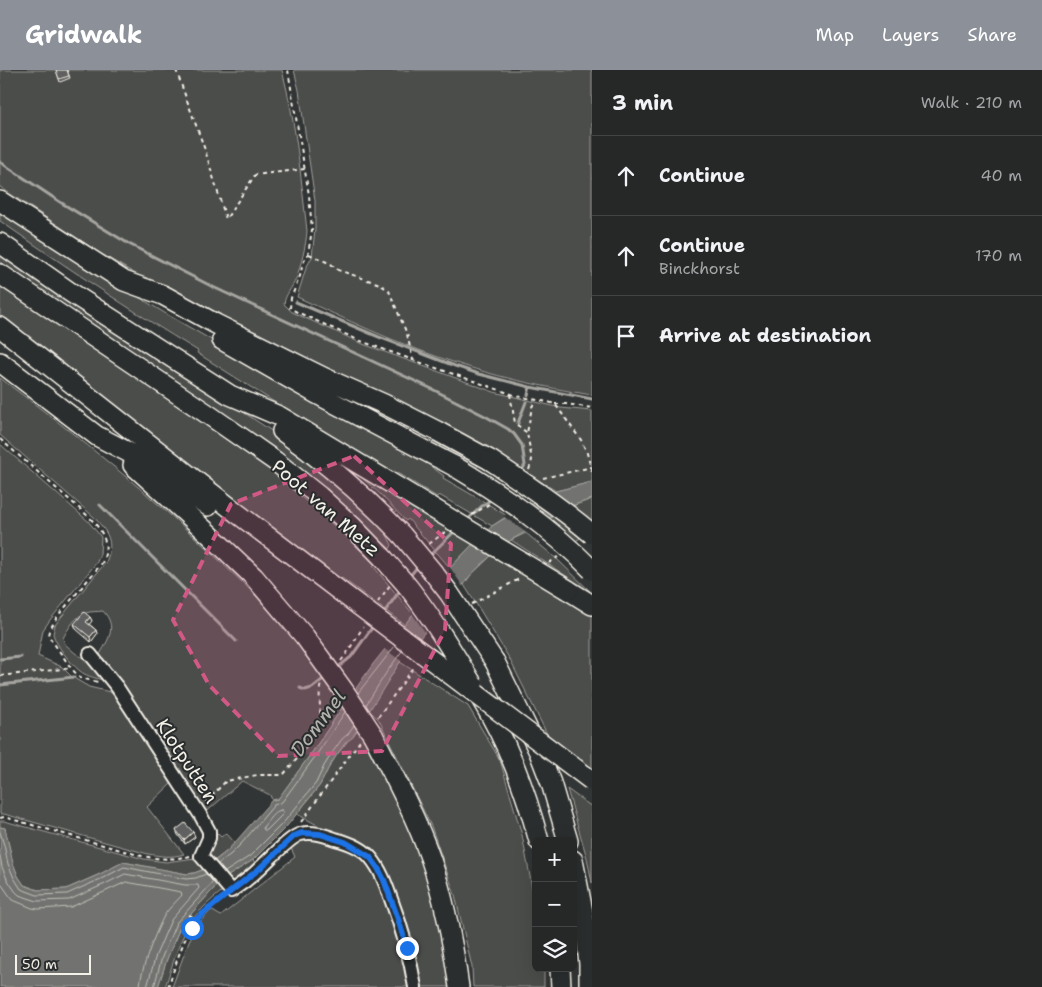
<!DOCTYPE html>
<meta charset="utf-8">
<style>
:root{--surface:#262828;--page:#323434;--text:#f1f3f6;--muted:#a4a6a8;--line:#424445;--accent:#8c9099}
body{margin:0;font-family:"Shantell Sans",sans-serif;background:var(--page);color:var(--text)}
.controls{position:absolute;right:15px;bottom:15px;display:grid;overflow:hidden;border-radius:8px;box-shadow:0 5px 20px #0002}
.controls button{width:45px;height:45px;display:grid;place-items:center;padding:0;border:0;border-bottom:1px solid var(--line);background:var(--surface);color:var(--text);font:25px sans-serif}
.scale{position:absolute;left:15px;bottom:12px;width:76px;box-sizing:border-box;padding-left:5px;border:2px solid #f4f1e8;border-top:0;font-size:14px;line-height:18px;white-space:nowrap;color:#f4f1e8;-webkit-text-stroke:4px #2a2d2e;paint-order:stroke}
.stop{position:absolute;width:15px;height:15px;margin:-11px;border:4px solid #1a73e8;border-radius:50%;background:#fff}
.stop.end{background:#1a73e8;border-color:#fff;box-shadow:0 1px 5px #0008}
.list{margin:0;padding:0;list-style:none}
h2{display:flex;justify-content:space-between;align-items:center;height:65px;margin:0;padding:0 20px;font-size:21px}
h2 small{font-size:16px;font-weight:400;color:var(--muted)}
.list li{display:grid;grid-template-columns:32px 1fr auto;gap:15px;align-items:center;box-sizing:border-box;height:80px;padding:0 20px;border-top:1px solid var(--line)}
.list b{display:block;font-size:19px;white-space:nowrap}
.list p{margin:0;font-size:16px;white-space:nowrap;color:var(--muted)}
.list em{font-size:16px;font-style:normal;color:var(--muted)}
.icon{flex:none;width:28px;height:28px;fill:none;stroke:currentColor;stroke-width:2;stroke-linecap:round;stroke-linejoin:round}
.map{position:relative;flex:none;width:592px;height:917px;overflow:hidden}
header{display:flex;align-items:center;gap:30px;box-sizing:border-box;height:70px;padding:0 25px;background:var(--accent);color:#fff}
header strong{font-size:24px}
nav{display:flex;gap:28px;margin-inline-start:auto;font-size:18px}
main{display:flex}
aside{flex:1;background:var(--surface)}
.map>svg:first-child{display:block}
.green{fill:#4b4d4c;stroke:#a09f9a}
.water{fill:#727370;stroke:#a6a5a0}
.pier{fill:#323535}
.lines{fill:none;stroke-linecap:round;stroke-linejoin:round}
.shore{stroke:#c0bfb8;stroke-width:1}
.stream{stroke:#a6a5a0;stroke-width:3}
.minor-casing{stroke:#f4f1e8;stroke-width:16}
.highway-casing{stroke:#f4f1e8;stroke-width:22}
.path{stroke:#f4f1e8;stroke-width:2;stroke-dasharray:4 4;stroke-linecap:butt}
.minor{stroke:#2a2d2e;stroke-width:12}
.highway{stroke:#2a2d2e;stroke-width:19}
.highway-bridge-casing{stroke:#f4f1e8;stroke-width:22;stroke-linecap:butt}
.highway-bridge{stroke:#2a2d2e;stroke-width:19}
.wall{fill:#525352;stroke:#f4f1e8}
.shaded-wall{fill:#424342;stroke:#f4f1e8}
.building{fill:#5f605f;stroke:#f4f1e8}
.route{stroke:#1a73e8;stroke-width:6}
.marked{fill:#d15985;fill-opacity:0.2;stroke:#d15985;stroke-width:4;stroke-dasharray:10 6;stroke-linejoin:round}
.labels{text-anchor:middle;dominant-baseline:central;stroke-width:4;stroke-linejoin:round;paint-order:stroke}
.street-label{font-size:19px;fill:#f4f1e8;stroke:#2a2d2e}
.water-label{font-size:20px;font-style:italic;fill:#b3b2ac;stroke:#2a2d2e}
</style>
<header>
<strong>Gridwalk</strong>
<nav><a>Map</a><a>Layers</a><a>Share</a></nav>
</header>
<main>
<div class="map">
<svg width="592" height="917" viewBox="0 0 592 917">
<rect width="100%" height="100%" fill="#323535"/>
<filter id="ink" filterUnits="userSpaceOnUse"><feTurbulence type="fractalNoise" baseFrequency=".02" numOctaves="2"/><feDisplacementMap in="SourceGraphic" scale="10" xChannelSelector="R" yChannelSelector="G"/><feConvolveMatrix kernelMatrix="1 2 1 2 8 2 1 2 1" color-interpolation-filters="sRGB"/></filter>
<g filter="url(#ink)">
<path class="green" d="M0,0H282C296,53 301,107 307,161C306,176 301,195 296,209C292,218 285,225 284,234L292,242L363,274L494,322L561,338L592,341V412L556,421L494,382L228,254L134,203L100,183L0,117Z
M294,0H592V325C542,317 492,306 444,289C394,272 345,249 297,227L306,198L312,187L315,159V131L303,48L299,20Z
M0,138L89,197L168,245L312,328L406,378L444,406L443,408L488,434L507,446L492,456L439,425L437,427L394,401L392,402L301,349L197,283L198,281C130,240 65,196 0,151Z
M0,182L290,373L380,451L392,475L390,479L359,451L280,385L180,313L0,192Z
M0,215L49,249L124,299L269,399L346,466L375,494L373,496L413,544L405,555L342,508L339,511L0,249Z
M198,246L324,309L479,394L476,398L455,386L454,387L372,346Z
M0,308C79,367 156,428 226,497C252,521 277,546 299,573C315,593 329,614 344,635L313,681L278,729L272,730L270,725L242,711L204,744L99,586C108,570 118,557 103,541C97,542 91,541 86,543C76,545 68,559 63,568L65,574L75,583L86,590L91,592L103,610C95,608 86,606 80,601C70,593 56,575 53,564L55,555L62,546L106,492C115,471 107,462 94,447L0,365Z
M0,374L88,451L101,467L100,484L97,492L50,550L43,560L38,586L62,597L72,607L89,617L110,622L117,627L172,713L147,737L184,784C171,788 161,786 148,784L4,744H0Z
M338,387L475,472L450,498L408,449L406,451L379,423Z
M592,429V453L570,437Z
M553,446L580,468L575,472L549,449Z
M526,463L558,490L591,522L511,470Z
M493,484L592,542V699L547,664L509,588L480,540L464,515L470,506Z
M400,592L468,636L500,690L522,765L533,822L536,841V898H544V917H473L472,897L455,825L431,756L379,650L369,640Z
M358,658L399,734L413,766L435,825L452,917H419L402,846L389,806L375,783L346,766L321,757L297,744L320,715L328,699L336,686Z
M567,719L592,737V813L587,788Z
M0,751H4L144,789L166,792L195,788L198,789L205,799L194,803L187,804L123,792L100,804L66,819L38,820L24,815L18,806L13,793L5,758L0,757Z
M226,763L235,773L227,781L210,794L206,785L214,767L218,764L221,767Z
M304,767H320L357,782L377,801L407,894L411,917H172L189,871L198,854L211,840L221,846L295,787L291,778L293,772Z
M253,790L258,796L235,814L223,809Z
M218,814L222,819L221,822C211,830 201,839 193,849C180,866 172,897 165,917H158L167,889L181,855Z"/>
<path class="water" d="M592,412V429L571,436L511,470L493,484L479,497L470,506L445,538L400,592L352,668L346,672L336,686L328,699L320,715L287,756L253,790L225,808L218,814L181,855L167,889L158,917H0V757L5,758L13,793L18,806L24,815L38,820L66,819L100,804L123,792L187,804L194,803L205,799L227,781L238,769L272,730L278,729L313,681L340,641L373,594L450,498L475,472L492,456L525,436L556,421Z"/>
<path class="pier" d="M526,433L550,451L528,464L503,446Z
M449,496L464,518L426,563L411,542Z
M401,555L421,570L403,592L383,578Z"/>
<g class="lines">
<path class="shore" d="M358,623L395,576
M366,635L386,603L402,581
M281,740L283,741V744L267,760H264L263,757C268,751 274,741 281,740Z
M0,762L4,775L8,794L14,808L21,819L37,825L67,824L103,808L124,797L186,809L196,808L206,804
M0,786L2,797L7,809L15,821L19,825L37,831L69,830L105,814L125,804L185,815H198L199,818L171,850L156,885L147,917
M218,794L231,784L242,773L274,735L282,732L317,684L345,642
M225,802L250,786L284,752L316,713L324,696L332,683L342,669L348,664L354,655
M0,812L9,825L13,830L32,838L38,839L71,837L126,812L181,822L182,825C176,832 168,839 164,846C156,861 140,901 140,917
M154,917L162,887L176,853L213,812"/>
<path class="stream" d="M0,92L60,132L129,174L213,217L430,318L485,346L508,359L514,364L522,375L525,395L521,402
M296,232L379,267L455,296L479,304L530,317L592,329
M528,325L530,317
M518,353L526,332
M100,435L236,571
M465,452L482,436L493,428
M429,486L457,459
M408,508L419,495
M383,544L401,519
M0,589L21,587
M336,599L351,587L374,555
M0,615L74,607
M300,618L305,620L312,618L327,606"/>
<g class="minor-casing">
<path id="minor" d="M90,584L117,617L201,746L209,761V768L201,786L231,821C242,814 252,806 261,797C270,789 291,766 301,764C312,761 324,765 335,769C347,772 363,778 371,788C381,800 386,815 391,829C402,858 410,887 415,917"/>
</g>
<g class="highway-casing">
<path id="highway" d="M0,131L124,211L163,225L216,254L325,308L384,334L437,361L490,390
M0,173L70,222L230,325L279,346L434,439
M0,204L209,345L275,391L319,426L353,457L384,489
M0,257L233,440L337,519
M222,270L315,323L454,396
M0,292L97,366L149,393L208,436
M282,361C327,393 364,425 402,465
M133,395L209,464L254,507L305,567
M568,520L592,535
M495,592L539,682L551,713L568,771
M480,627C508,673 525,719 539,771
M373,665C394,706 416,747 431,790C445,831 453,874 459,917
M573,790L584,847L589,894V917
M560,898L561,917"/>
</g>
<path class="path" d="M176,0L205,80L226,149L255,105L305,99
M288,0L309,125L312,160L308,184L303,193L300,206L291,228L290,238L295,241L358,270L413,290L517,326L548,332L555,334L581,370L587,383L592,402
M309,184L331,194L338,200L380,214L389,221L407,264L413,290
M510,324L515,353L527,363
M555,334H566L592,338
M0,369L88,446C102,460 111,473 102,493L57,547L49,561L48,565L71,598L80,608L98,612
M529,400L532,390L527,363L532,337L536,329
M543,408L592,397
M472,445L489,434
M429,474L445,462
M549,493L558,487
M378,532L390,515
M472,534L521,508
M341,591L347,583L363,557
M0,606L71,598
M378,647L415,596
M206,732L226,711L257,705H283C295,691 318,667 320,649C321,637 318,625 321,613
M0,748L4,747L142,786C158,789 173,790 190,786
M301,752L360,671
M189,845L197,849
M168,917C176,895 183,866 198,848C205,840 214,834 223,828"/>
<use href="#minor" class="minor"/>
<use href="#highway" class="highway"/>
<g class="highway-bridge-casing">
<path id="highway-bridge" d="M490,390C525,413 560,437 592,464
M454,396C504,426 551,458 592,500
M434,439L568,520
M402,465L432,501L449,523L495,592
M384,489C392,499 401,508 409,518C433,549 453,582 473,615
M337,519L592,711
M305,567L344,621L373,665"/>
</g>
<use href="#highway-bridge" class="highway-bridge"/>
</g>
<path class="wall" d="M56,0H67L70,8L60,12Z
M90,547L92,551L89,554L96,560L97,564L91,572L76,559L74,554Z
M176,760L193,762L195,767L185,774L178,765Z"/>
<path class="shaded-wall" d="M90,547L92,551L88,556L86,552Z
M96,560L97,564L91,572L90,567Z
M193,762L195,767L185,774L184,770Z"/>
<path class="building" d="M56,0H67L69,6L59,9Z
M84,542L90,547L86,552L96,560L90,567L74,554Z
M185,753L193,762L184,770L176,760Z"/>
</g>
<g class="lines" filter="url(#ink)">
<path class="route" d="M192,858L197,849L205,842L259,799L294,766L302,763L320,764L345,772L370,787L378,798L384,810L398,849L407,878"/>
</g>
<path class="marked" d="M354,386L451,474L445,560L382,681L278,686L209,615L173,550L231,434Z"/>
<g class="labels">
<g class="street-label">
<text transform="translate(326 438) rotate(41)">Poot van Metz</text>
<text transform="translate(187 691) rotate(57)">Klotputten</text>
</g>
<g class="water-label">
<text transform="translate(318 653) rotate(-53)">Dommel</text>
</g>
</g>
</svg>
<div class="controls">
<button>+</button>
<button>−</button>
<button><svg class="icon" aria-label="layers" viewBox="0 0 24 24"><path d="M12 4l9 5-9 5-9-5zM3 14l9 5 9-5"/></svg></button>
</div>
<div class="scale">50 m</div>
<div class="stop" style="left:192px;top:858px"></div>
<div class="stop end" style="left:407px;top:878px"></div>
</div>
<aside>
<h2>3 min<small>Walk · 210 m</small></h2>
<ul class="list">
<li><svg class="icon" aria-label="ahead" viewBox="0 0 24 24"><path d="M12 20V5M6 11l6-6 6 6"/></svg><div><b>Continue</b></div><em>40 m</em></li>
<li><svg class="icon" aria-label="ahead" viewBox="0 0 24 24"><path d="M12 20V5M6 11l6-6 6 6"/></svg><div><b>Continue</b><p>Binckhorst</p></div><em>170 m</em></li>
<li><svg class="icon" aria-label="arrive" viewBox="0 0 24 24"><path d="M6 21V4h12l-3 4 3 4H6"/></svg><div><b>Arrive at destination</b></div></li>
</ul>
</aside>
</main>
